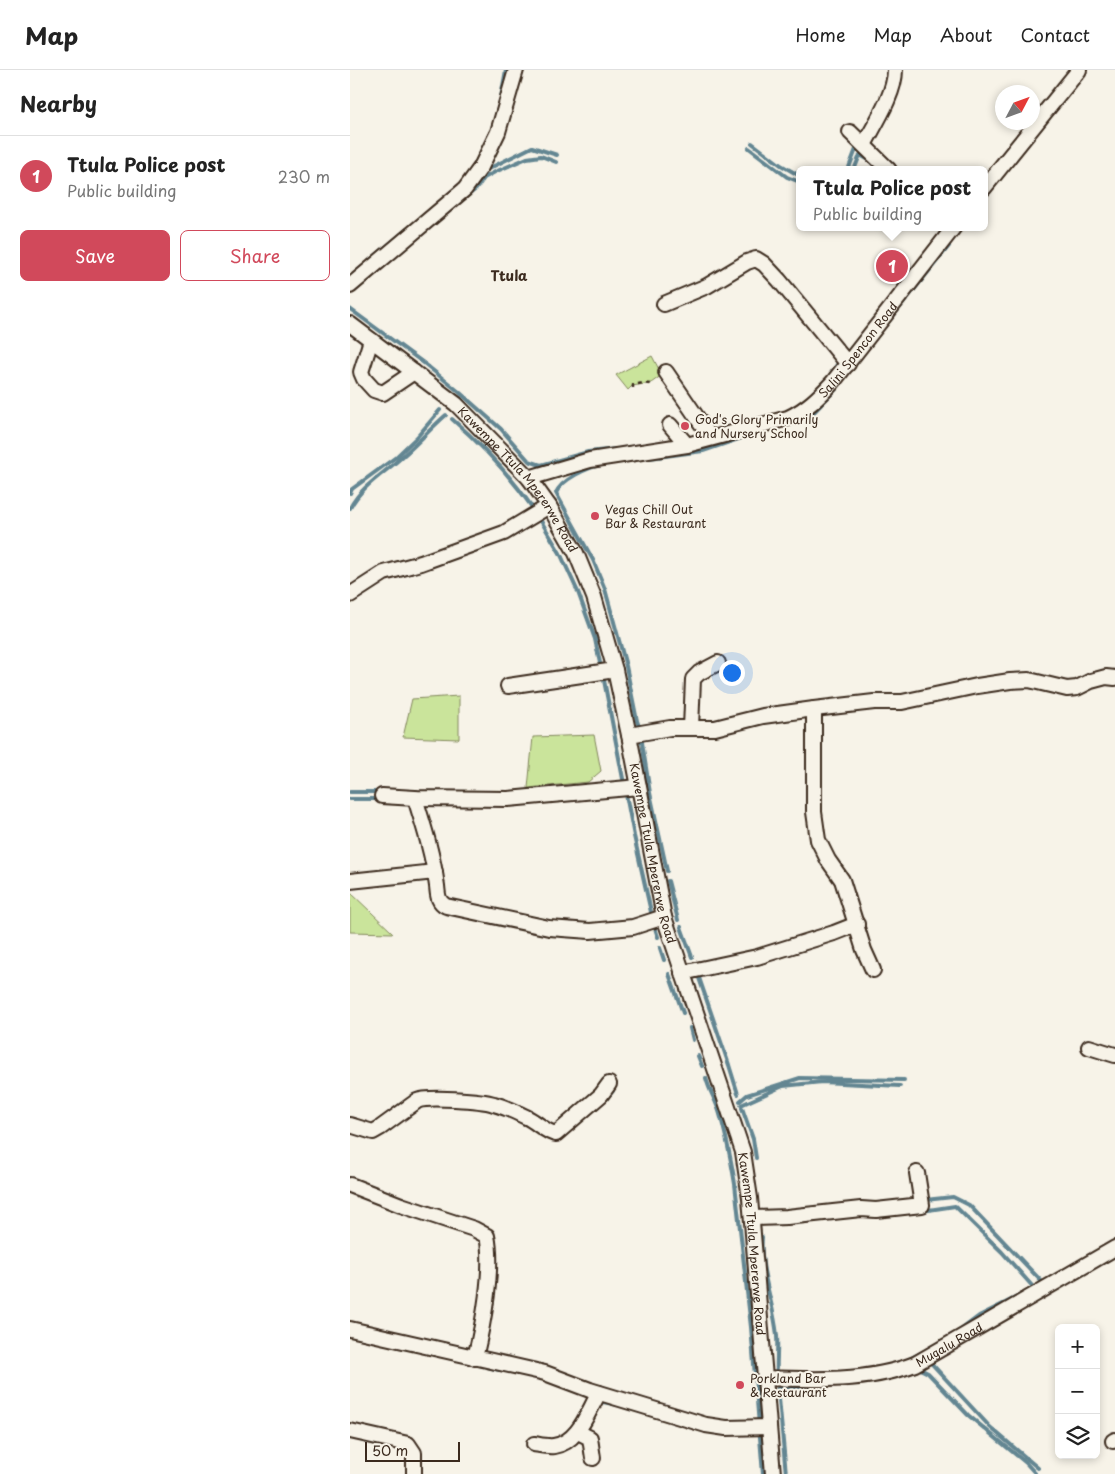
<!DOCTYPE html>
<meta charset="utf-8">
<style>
:root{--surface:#fff;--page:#f6f6f6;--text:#222;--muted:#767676;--line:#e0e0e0;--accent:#d1495b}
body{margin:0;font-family:"Playpen Sans",sans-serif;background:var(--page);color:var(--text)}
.controls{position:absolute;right:15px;bottom:15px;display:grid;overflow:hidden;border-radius:8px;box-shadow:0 2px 8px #0003}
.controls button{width:45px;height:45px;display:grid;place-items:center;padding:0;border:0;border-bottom:1px solid var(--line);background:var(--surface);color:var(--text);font:25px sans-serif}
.compass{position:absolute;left:645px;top:15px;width:45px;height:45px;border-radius:50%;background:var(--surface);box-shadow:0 2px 8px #0003;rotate:49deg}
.scale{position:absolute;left:15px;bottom:12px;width:95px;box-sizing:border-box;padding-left:5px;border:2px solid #3b2a1e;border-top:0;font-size:14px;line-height:18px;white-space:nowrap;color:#3b2a1e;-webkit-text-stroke:4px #f7f3e8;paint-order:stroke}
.you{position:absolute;left:381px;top:602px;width:18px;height:18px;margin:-12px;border:4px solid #fff;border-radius:50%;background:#1a73e8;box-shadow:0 0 0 8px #1a73e833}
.badge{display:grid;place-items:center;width:32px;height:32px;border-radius:50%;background:var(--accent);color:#fff;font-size:16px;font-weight:700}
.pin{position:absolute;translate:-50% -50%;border:2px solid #fff;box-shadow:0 1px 5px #0006}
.popup{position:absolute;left:446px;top:96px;width:192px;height:65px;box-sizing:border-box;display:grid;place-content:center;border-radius:8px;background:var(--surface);filter:drop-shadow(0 1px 4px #0005);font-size:16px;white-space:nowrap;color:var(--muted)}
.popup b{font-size:19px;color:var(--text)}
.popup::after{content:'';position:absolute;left:50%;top:100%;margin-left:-10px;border:10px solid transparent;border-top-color:var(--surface)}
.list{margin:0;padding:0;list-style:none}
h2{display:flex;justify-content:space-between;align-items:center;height:65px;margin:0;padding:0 20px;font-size:21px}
h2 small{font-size:16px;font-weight:400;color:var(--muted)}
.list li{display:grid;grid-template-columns:32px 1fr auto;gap:15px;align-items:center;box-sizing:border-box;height:80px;padding:0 20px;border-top:1px solid var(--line)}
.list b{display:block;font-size:19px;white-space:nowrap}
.list p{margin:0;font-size:16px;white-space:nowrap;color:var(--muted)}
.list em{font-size:16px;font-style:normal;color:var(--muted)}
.actions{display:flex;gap:10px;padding:15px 20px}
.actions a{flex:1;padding:11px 0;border:1px solid var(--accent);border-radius:8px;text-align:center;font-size:18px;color:var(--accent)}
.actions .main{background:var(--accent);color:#fff}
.icon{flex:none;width:28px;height:28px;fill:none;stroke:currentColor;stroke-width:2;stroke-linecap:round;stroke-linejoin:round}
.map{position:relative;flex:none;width:765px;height:1404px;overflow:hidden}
header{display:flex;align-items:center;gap:30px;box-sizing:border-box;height:70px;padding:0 25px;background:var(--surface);border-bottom:1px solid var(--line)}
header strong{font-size:24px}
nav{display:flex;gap:28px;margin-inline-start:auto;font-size:18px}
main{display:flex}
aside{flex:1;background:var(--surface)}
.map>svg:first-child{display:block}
.green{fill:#cae49b;stroke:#82875c}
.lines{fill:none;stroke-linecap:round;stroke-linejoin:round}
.stream{stroke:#638692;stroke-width:4}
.minor-casing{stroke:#3b2a1e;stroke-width:18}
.path{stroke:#3b2a1e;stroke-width:2.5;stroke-dasharray:4 4;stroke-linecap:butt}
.minor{stroke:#f7f3e8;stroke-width:14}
.poi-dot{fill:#d1495b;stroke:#f7f3e8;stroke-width:2}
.labels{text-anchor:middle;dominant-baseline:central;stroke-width:4;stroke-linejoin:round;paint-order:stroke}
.street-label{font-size:12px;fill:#3b2a1e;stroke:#f7f3e8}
.poi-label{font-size:12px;fill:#3b2a1e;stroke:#f7f3e8;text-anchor:start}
.neighbourhood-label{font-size:14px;font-weight:bold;fill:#3b2a1e;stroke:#f7f3e8}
</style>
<header>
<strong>Map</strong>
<nav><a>Home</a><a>Map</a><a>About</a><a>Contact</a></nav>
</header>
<main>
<aside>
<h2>Nearby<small></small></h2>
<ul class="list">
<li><span class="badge">1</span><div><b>Ttula Police post</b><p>Public building</p></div><em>230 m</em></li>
</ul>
<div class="actions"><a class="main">Save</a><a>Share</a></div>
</aside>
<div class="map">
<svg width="765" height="1404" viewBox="0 0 765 1404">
<rect width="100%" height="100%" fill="#f7f3e8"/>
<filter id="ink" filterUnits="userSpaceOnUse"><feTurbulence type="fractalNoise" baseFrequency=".02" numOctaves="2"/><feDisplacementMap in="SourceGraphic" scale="10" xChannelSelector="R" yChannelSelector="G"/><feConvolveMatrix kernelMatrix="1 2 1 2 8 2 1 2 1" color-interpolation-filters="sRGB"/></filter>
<g filter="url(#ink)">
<path class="green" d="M302,286L312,305L301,313L282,316L278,320L266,305Z
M109,626V669L53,667L62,629Z
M244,665L251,701L238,712L178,718L183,667Z
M0,822L43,863L0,862Z"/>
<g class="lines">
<path class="stream" d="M151,27L156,0
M402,73L431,95L450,106
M399,78L437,107L450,112
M498,100L508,74
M504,100L510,85L519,90L529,100
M134,101L182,77L207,85
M86,151L126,119L134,108L145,102L177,88L191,86L206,92
M19,191L57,159
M0,239L75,294L108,321L151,359L179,391L191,395L238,382L266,379
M536,255L599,176
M478,308L490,290L489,289
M102,349C133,376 161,406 184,440
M443,352L463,343L486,319
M300,388L353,381L400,365
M251,395C238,397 211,410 206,423L243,490L255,519L276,596L287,651L290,659
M0,423L2,419L46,387L67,367L90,340
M0,438C12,415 35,403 53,386C68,373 81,358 96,345
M188,446L210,483L228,522L245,569L251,598
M253,605L284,766L301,842
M291,666L300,723L317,801
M0,722H30
M0,729H29
M318,811L328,850
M304,855L308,867
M331,857L342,887
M310,878L314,890
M347,902L379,995L388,1024
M319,904L333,943
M340,958L343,970
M348,986L352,996
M356,1008C359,1020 365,1029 369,1041C376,1064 381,1090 385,1114L401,1257L413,1404
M256,1029L263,1021
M390,1031L397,1025L450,1008L554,1010
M391,1035L433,1016L472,1012L550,1016
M392,1038L403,1069L406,1088
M575,1130L603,1127L619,1135L694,1214
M572,1141L605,1136L652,1182L684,1218
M412,1167C409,1200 424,1233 427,1266C428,1279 426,1292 427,1305
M605,1264L629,1246L681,1220
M584,1290L581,1293L640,1357L688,1398
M555,1291L575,1281
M122,1293L149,1300
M568,1298L578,1303L618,1345L676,1393L685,1403
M248,1331L268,1335
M436,1404L428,1318L474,1316"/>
<g class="minor-casing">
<g id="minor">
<path d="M500,62L539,100"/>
<path d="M514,75C525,54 545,24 545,0"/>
<path d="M634,118L729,0"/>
<path d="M0,216L115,119L131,97L148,62L166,0"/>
<path d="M314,234L357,216L397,192L406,189L414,194L429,210L498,294"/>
<path id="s1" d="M0,254L106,334L179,408L199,436L226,483L244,527L265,600L279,665L314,847L393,1082L400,1128L423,1404"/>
<path d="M21,270L11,302L14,309L24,320L33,323L64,302"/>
<path d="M316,302L361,368"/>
<path d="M320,355L337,375"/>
<path id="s2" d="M179,408L240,390L337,375L438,348C457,339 469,327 483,312L604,157"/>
<path d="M0,525L34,503L71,493L154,463L199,436"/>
<path d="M158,616L265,600"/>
<path d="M464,639V742L468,770L478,790L492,810L514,880L523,900"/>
<path d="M341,658L343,609L349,603L368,593"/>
<path d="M279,665L320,658H365L413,646L464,639L524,632H552L627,616L660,611L679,610L717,619L727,618L741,611L756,607L765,608"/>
<path d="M32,726L65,728L158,729L289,717"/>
<path d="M65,728C74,757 83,785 87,816C88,824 87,831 96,836L199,858L240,861L283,857L314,847"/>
<path d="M0,811L85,802"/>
<path d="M332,903L407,887L484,863L507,854"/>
<path d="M739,977L765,985"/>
<path d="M0,1055L23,1062L30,1058L67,1031C77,1026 132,1030 144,1034C155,1037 166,1042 176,1047C187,1052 195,1062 206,1064L251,1025L259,1014"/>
<path d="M0,1115L51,1135L124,1159L137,1166C144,1198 133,1255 125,1288"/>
<path d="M402,1148L437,1147L511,1139L526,1140L572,1135L567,1103"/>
<path d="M0,1259L195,1303L240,1320L356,1355L376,1358L419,1357"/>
<path id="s3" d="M414,1308C464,1310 518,1312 565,1294L765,1178"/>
<path d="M0,1361L58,1374L64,1383V1404"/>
<path d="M228,1362L240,1368L243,1388"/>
<path d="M763,1371L765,1370"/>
<path d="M184,1374C190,1375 198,1377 204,1376C229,1372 238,1341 249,1323"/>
</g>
</g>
<path class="path" d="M283,318V315L293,313L300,314"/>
<use href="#minor" class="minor"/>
</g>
</g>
<g class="poi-dot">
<circle cx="335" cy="356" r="5"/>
<circle cx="245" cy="446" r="5"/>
<circle cx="390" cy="1315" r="5"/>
</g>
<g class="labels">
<g class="street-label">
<text stroke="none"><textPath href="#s2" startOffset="365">Salini Spencon Road</textPath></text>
<text stroke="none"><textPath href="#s1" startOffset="231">Kawempe Ttula Mpererwe Road</textPath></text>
<text stroke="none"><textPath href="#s1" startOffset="636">Kawempe Ttula Mpererwe Road</textPath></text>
<text stroke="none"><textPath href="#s1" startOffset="1041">Kawempe Ttula Mpererwe Road</textPath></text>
<text stroke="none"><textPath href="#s3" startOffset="192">Mugalu Road</textPath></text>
</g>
<g class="poi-label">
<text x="345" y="349">God's Glory Primarily<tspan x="345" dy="14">and Nursery School</tspan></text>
<text x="255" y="439">Vegas Chill Out<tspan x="255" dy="14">Bar &amp; Restaurant</tspan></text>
<text x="400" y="1308">Porkland Bar<tspan x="400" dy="14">&amp; Restaurant</tspan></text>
</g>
<g class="neighbourhood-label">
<text x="159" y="205">Ttula</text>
</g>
</g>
</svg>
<div class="controls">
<button>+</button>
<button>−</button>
<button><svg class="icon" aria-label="layers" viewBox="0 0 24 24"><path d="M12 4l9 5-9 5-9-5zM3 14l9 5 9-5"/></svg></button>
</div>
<svg class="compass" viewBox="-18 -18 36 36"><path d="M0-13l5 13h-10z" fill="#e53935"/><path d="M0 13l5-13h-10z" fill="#767676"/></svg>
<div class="scale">50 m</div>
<div class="you"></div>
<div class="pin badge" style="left:542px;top:196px">1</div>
<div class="popup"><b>Ttula Police post</b>Public building</div>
</div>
</main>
